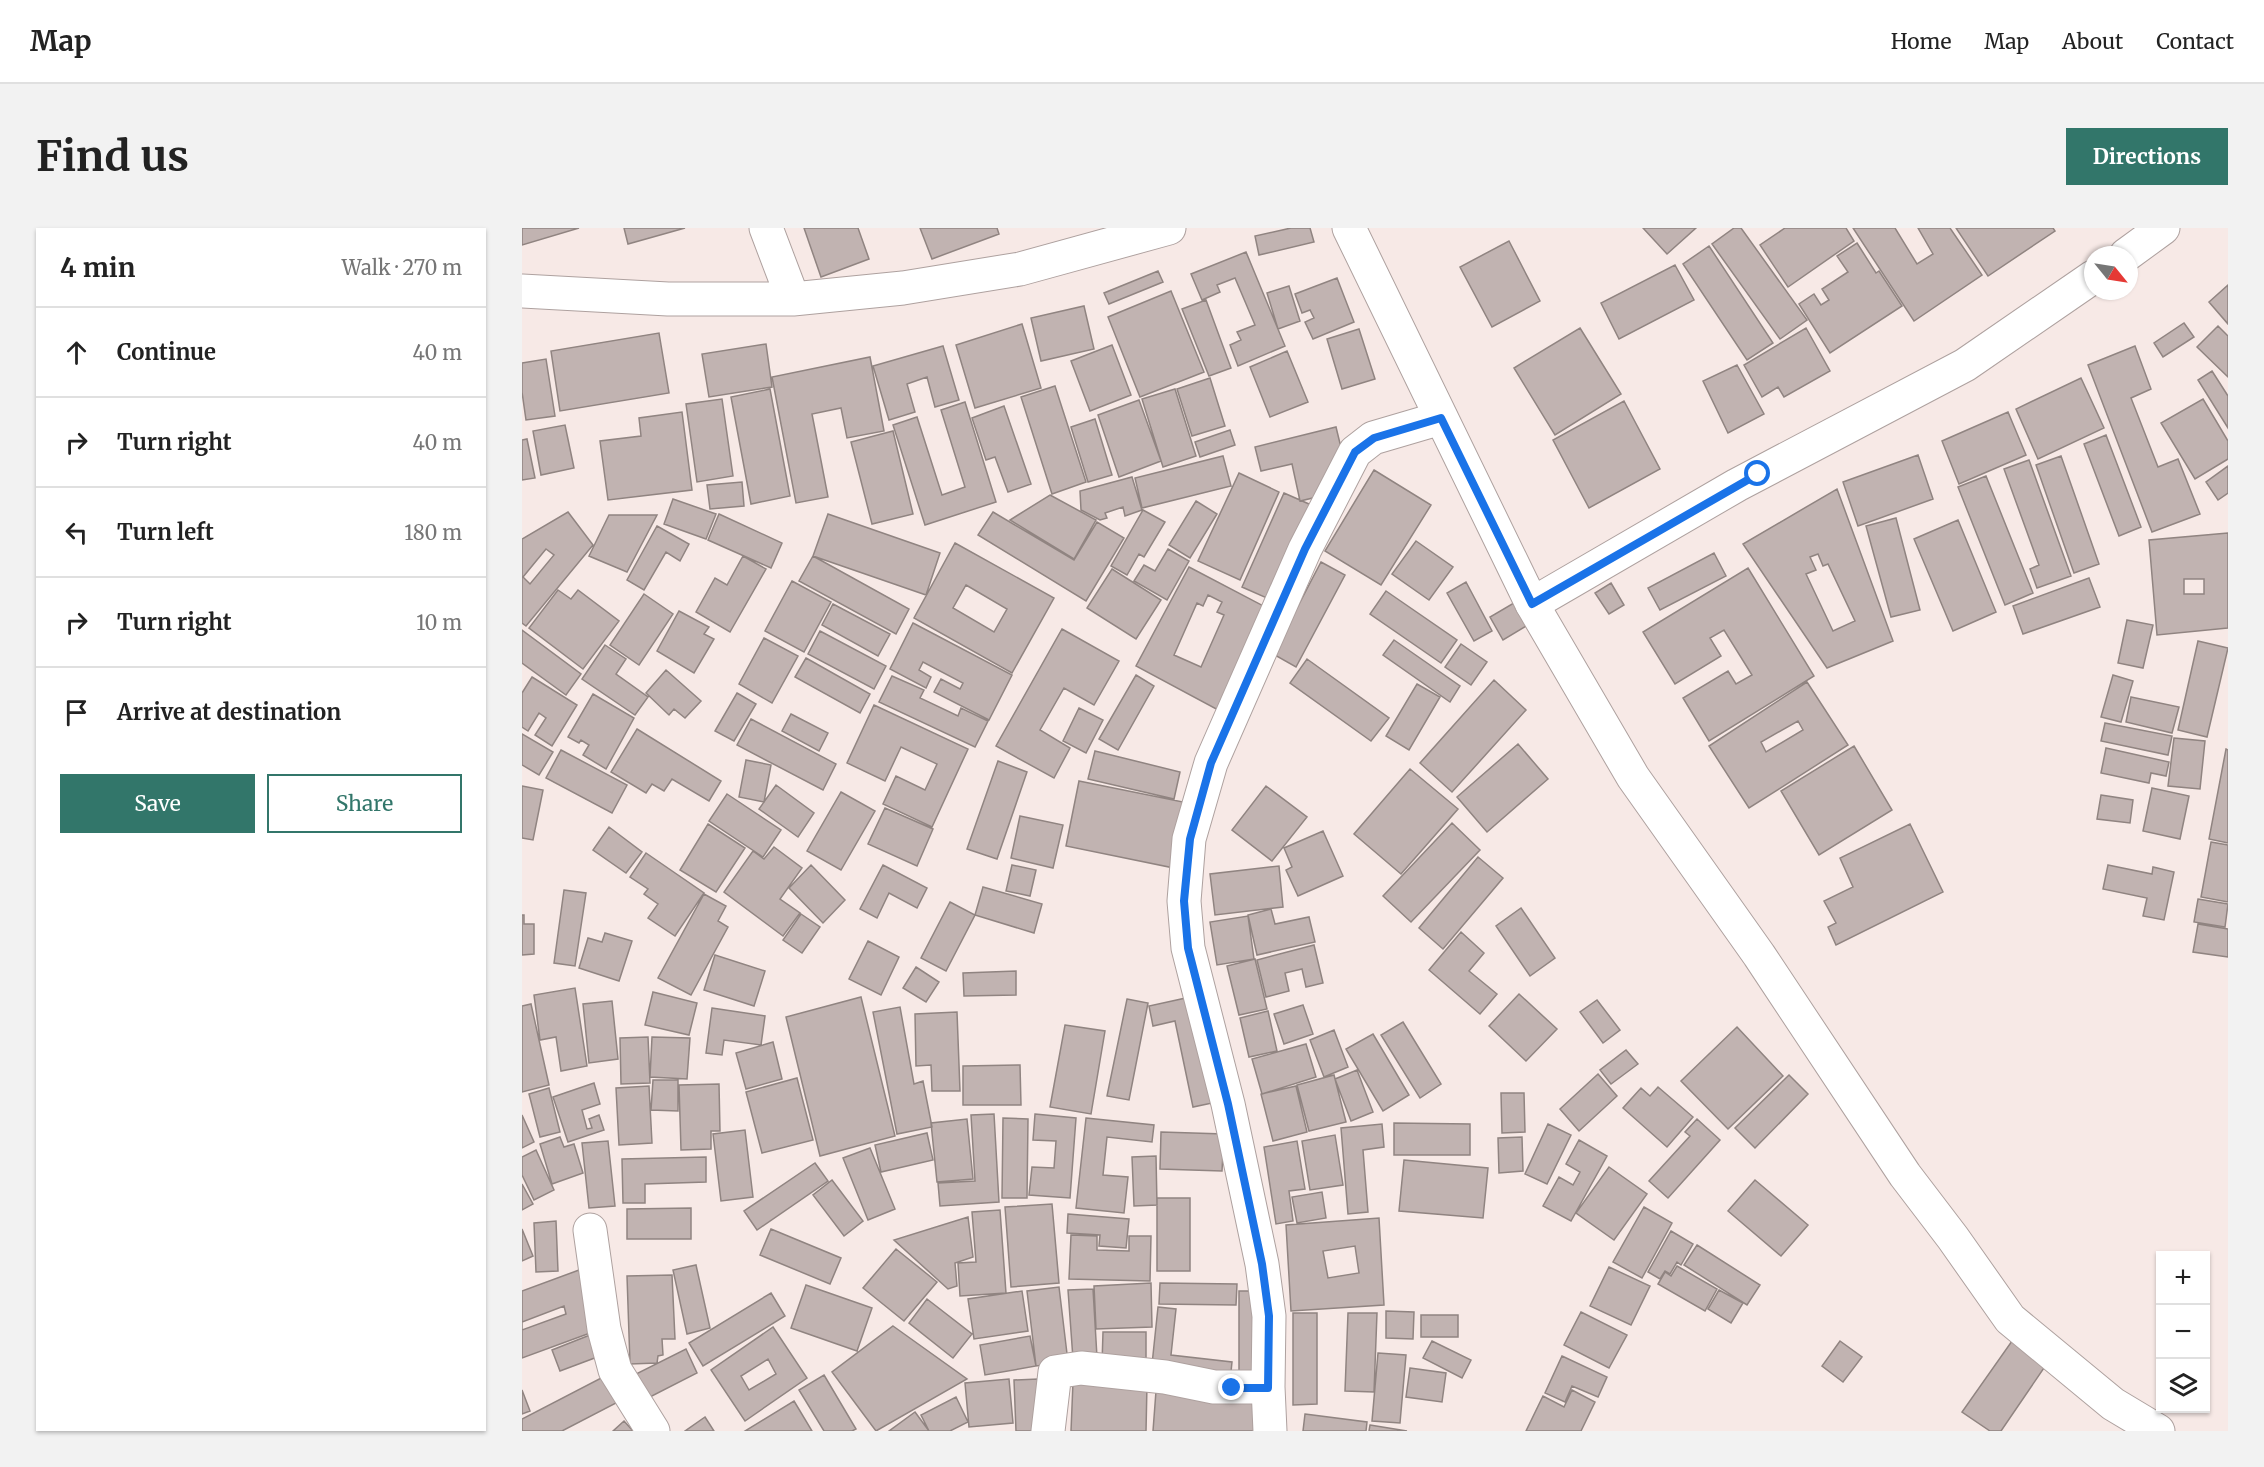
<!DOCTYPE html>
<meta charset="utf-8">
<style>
:root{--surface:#fff;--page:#f2f2f2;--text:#222;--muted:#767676;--line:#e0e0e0;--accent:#32766a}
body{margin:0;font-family:Merriweather,serif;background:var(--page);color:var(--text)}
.controls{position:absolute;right:18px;bottom:18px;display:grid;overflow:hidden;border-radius:0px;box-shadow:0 2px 4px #0004}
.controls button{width:54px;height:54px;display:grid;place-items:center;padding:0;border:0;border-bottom:2px solid var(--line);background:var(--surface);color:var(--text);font:30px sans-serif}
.compass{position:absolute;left:1562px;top:18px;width:54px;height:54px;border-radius:50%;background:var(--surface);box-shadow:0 2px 4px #0004;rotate:120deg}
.stop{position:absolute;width:18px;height:18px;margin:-14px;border:4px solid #1a73e8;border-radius:50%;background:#fff}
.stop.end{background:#1a73e8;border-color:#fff;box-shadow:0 2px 6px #0008}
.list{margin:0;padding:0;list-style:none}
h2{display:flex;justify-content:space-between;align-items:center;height:78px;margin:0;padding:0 24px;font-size:26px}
h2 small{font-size:20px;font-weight:400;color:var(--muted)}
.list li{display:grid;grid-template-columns:39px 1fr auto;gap:18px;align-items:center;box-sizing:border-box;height:90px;padding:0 24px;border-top:2px solid var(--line)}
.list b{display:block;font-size:22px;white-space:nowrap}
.list em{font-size:20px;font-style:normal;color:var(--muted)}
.actions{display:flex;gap:12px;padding:18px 24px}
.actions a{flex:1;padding:14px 0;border:2px solid var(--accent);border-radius:0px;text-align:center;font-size:21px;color:var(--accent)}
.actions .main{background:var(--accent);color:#fff}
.icon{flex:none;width:33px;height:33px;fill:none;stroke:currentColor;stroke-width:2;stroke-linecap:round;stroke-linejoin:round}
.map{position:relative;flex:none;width:1706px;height:1203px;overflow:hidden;border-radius:0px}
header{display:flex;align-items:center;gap:36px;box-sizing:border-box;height:84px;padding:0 30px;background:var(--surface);border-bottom:2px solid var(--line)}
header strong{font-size:28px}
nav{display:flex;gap:33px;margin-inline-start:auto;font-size:21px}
.intro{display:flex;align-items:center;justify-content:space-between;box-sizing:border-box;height:144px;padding:0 36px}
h1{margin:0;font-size:42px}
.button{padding:15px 27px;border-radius:0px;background:var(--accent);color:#fff;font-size:21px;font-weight:700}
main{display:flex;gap:36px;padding:0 36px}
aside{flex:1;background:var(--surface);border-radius:0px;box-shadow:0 2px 4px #0004}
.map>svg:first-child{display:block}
.building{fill:#c1b3b1;stroke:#908481;stroke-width:1.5;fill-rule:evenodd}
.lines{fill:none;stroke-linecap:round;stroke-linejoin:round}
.minor-casing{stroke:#aea19f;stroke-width:35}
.tertiary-casing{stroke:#aea19f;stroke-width:35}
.minor{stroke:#fff;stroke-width:33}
.tertiary{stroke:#fff;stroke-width:33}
.route{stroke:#1a73e8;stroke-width:8}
</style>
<header>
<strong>Map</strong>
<nav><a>Home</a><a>Map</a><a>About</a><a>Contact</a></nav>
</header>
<div class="intro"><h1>Find us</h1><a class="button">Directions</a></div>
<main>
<aside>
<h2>4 min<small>Walk · 270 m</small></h2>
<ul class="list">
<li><svg class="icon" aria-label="ahead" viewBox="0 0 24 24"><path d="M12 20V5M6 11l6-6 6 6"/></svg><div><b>Continue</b></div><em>40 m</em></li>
<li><svg class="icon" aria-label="right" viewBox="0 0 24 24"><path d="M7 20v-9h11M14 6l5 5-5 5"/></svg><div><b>Turn right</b></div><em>40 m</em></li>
<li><svg class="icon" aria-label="left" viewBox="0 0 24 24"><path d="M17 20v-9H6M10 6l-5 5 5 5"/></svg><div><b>Turn left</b></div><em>180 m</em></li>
<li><svg class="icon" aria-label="right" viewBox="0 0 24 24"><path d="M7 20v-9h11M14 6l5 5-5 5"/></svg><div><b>Turn right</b></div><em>10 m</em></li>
<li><svg class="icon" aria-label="arrive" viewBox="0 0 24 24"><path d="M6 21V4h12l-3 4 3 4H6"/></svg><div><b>Arrive at destination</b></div></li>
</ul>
<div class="actions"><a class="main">Save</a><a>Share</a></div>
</aside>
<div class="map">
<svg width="1706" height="1203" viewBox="0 0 1706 1203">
<rect width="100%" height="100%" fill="#f7e9e6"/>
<path class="building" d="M0,0H57L0,17Z
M102,0H163L106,16Z
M282,0H336L347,31L299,49Z
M398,0H475L477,6L410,31Z
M769,0H788L792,14L737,27L733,8Z
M1121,0H1174L1145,26Z
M1212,0H1219L1285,92L1258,111L1190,16Z
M1263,0H1324L1332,13L1266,59L1238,17Z
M1331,0H1373L1395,36L1411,26L1396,0H1428L1460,47L1392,93Z
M1434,0H1531L1533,3L1466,48Z
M987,13L1018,73L970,99L938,39Z
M1335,15L1354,45L1357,43L1380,78L1308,125L1277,76L1292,66L1299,77L1307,72L1300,61L1326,44L1315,28Z
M1187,18L1251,115L1225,132L1161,36Z
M724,24L763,118L716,138L708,117L719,112L715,104L733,97L713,50L695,57L698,64L680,72L669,46Z
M1153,37L1172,72L1097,111L1079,75Z
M636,43L641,54L587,76L582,65Z
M815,50L832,94L791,111L783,94L792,90L788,82L780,85L773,66Z
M1706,57V96L1687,74Z
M767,58L778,93L756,101L745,65Z
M649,63L682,144L618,169L586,89Z
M684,72L709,140L687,148L660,81Z
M562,78L572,121L519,133L509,90Z
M1662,95L1672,109L1641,129L1632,115Z
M500,96L519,160L453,180L434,117Z
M1696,98L1706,108V149L1675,119Z
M1058,100L1099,166L1033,207L992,140Z
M1284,100L1308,143L1262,169L1256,159L1240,169L1222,137Z
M837,101L853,151L820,161L805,111Z
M137,105L147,165L38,183L29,123Z
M244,116L250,159L187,169L180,126Z
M590,117L609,167L568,183L549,133Z
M421,118L437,172L413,179L405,149L385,156L393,184L367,192L351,138Z
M1613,118L1629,161L1609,170L1636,239L1656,231L1678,286L1630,304L1566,137Z
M765,123L786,174L748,189L728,139Z
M348,129L362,203L325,210L319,180L290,186L306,269L274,275L250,149Z
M24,131L33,188L4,192L0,164V135Z
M1215,137L1242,186L1206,205L1181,153Z
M1690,143L1706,168V200L1676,152Z
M688,150L703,198L670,208L655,161Z
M1559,150L1582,200L1516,231L1494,181Z
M533,158L564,254L530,266L499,169Z
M248,161L268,268L229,276L209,169Z
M653,161L674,228L641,239L620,171Z
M200,171L211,248L175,254L164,176Z
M1681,171L1706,213V231L1673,251L1639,195Z
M617,172L639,233L597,249L576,187Z
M1102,173L1138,241L1067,280L1031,212Z
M443,174L474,274L403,297L371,197L395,189L420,267L443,259L419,182Z
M482,178L509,256L486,264L473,229L464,232L450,190Z
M160,184L170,262L86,272L78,213L119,208L117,190Z
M1486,184L1504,227L1437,256L1420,213Z
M573,191L590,247L566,254L549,199Z
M43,197L52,240L19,247L11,203Z
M814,199L823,236L799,268L778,273L770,236L739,243L733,219Z
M708,202L713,217L678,229L673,214Z
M371,203L391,286L350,296L329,214Z
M1584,207L1619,299L1597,308L1562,216Z
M5,211L13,250L0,252V212Z
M1396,227L1411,271L1336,298L1321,254Z
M701,228L709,258L620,280L613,250Z
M1539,228L1577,336L1552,345L1514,237Z
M1507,232L1549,348L1515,360L1508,341L1517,337L1482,241Z
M1706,238V265L1696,272L1684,254Z
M852,242L909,277L859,357L803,323Z
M717,245L757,264L718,352L676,333Z
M1464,248L1511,365L1483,377L1436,259Z
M610,249L620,282L603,288L601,279L583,285L585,290L578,292L559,282L558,263Z
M220,254L222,278L188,281L185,257Z
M1315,261L1371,413L1305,440L1221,316ZM1296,326L1301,338L1306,336L1333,393L1311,403L1284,346L1294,342L1288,329Z
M762,265L796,280L754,374L720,359Z
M528,267L574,292L552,331L488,292Z
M151,271L194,286L184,311L142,296Z
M674,273L695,286L668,330L647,317Z
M621,282L643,294L622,329L617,326L605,347L589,338Z
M46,284L71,317L4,398L0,395V311ZM24,321L32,327L8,356L1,349Z
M471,284L552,332L575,294L602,310L564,373L456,307Z
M197,286L260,315L249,340L186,312Z
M306,286L418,325L404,367L291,328Z
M87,287H135L105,344L67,328Z
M1374,290L1398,382L1369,389L1344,298Z
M1436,292L1474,384L1431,403L1392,311Z
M135,298L167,316L158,333L144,324L122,362L105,352Z
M1706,305V400L1635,407L1627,312ZM1662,351H1682V366H1662Z
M894,313L931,339L907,372L870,346Z
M433,315L532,370L490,445L392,390ZM444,357L485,381L472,404L431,380Z
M646,321L667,333L645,372L612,353L622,337L633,343Z
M1192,325L1204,348L1138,382L1126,360Z
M221,328L244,341L208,404L174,384L193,350L205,357Z
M291,328L387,381L374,406L277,353Z
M799,334L823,347L774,439L751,426Z
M667,339L751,383L698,483L614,438ZM686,367L700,374L695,384L702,387L679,439L652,427L675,375L681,378Z
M1226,340L1292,448L1187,513L1161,470L1206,443L1214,456L1230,447L1202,402L1188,410L1199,428L1153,456L1121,404Z
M590,341L639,372L614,411L565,380Z
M1567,350L1578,379L1501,406L1491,378Z
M270,353L309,374L282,424L243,403Z
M944,354L970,403L952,413L925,365Z
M1089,355L1102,377L1087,386L1073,365Z
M36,362L49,371L56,362L97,393L61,441L7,400Z
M864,363L935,412L919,435L848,386Z
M122,366L151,386L117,437L88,417Z
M1002,369L1014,392L981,412L968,389Z
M311,376L368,406L356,428L300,397Z
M157,383L187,399L182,406L192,411L172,445L135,423Z
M1605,392L1631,397L1621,440L1596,435Z
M391,395L490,447L467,492L412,464L419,451L438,461L441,455L401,434L397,442L409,449L404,460L368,441Z
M540,401L597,433L572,477L542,460L518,502L548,520L532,550L474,518Z
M0,402L59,446L44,467L0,435Z
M298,403L364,438L352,461L286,426Z
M242,410L276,428L250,475L217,456Z
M872,412L938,458L928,474L861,427Z
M1676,413L1706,420L1685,509L1656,502Z
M939,416L965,434L949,457L923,439Z
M83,417L104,431L94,446L126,469L113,487L60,451Z
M284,430L348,466L338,485L273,449Z
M785,431L867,490L849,513L768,455Z
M144,442L179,473L163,490L152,481L147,487L124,465Z
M614,447L632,458L596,522L577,511Z
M1591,447L1611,453L1599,494L1579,489Z
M370,448L402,462L398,470L436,488L439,480L466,493L453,519L357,474Z
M10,449L55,477L30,518L13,507L24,490L17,485L6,503L0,499V465Z
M972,452L1004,482L930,564L898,535Z
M1285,454L1326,517L1227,580L1187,518Z
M895,456L918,469L887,522L864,508Z
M215,465L234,476L212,513L193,503Z
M71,466L112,490L84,541L61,527L67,517L59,512L57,515L46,509Z
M1609,469L1657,479L1650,505L1604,494Z
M352,477L446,521L410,599L361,576L374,548L403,562L415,536L379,519L363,553L325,535Z
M557,480L581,492L564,525L541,513Z
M269,486L306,505L297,523L260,503Z
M229,491L314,536L301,562L215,517Z
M1276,493L1281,502L1244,524L1239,514Z
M1583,495L1650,508L1646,527L1579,513Z
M115,501L199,553L187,573L150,551L142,563L130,556L124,565L89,544Z
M0,506L31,524L17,547L0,537Z
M1652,510L1683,513L1678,561L1646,558Z
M996,516L1026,551L965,604L935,569Z
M1332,518L1370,582L1297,627L1259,563Z
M1584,520L1647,534L1644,548L1629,545L1627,555L1579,545Z
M1704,521L1706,522V615L1687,611Z
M39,522L105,557L90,585L24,550Z
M573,523L658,544L652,571L566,551Z
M224,532L249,537L242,574L217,569Z
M476,533L505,544L475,631L445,621Z
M888,541L936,581L879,646L832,606Z
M557,553L666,575L652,640L544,618Z
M254,557L292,585L276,609L237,581Z
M0,558L21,562L11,612L0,610Z
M744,558L785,589L750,633L710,602Z
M1630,560L1667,568L1658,611L1621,603Z
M319,564L353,583L319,642L285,623Z
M205,566L259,602L241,629L187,593Z
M1579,567L1611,572L1608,595L1575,591Z
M363,580L411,601L395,638L346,616Z
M498,588L541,597L531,640L489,630Z
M930,595L958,622L889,694L861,668Z
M186,596L223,620L194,664L158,642Z
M1388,596L1421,664L1314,717L1306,699L1314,695L1302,673L1331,659L1318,630Z
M87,599L120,624L104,645L71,622Z
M801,603L821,648L776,668L764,642L770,639L762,620Z
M1689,614L1706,617V674L1679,669Z
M252,619L280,640L258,671L278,685L261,708L202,664L231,623L242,631Z
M124,625L182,665L153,708L126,690L136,676L122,666L126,661L108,649Z
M956,629L981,650L921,721L897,700Z
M289,637L323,672L301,695L267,660Z
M361,637L405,660L395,680L367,665L355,690L338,681Z
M490,637L514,642L508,668L484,663Z
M1586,637L1630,646L1631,639L1652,644L1642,692L1621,688L1625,670L1581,661Z
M757,638L761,679L693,687L688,646Z
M461,659L520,676L512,705L453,687Z
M42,662L64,665L53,738L32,735Z
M182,666L204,678L196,693L206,699L169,767L136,750Z
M1676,671L1706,676L1703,699L1672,694Z
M428,674L453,687L424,743L399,730Z
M999,680L1033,730L1008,748L974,698Z
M749,681L753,696L787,689L793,714L735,727L726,687Z
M279,686L298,699L280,725L261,712Z
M0,687H2V696H12V726L0,727Z
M726,688L732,731L695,737L688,694Z
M1676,696L1706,701V729L1671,724Z
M939,704L962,725L947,743L975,766L958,786L907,742Z
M83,705L110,713L97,753L57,740L66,710L80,714Z
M346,713L377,729L359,767L327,751Z
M792,717L801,755L784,759L780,741L763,745L767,763L744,769L735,732Z
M193,727L243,743L232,778L182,762Z
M733,731L745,781L717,787L705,738Z
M394,739L417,754L404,774L381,760Z
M494,743V767L442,768L441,745Z
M53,760L65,838L39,843L34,809L18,812L12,767Z
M131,764L175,775L167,807L123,797Z
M997,766L1035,801L1004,833L967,798Z
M673,768L695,874L671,879L653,793L631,798L627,778Z
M339,769L373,908L298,928L264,789Z
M605,771L626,775L607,872L585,868Z
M1075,772L1098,802L1081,815L1058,784Z
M90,773L96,831L67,835L61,776Z
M9,776L27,857L0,864V778Z
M781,777L791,806L762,816L752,786Z
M378,779L392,856L401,853L410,899L375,906L351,784Z
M190,780L243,788L239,817L202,812L200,827L184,825Z
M746,783L755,823L727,829L718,790Z
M435,784L438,863H410L409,837L394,838L393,786Z
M881,794L919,856L898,870L859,807Z
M543,797L583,803L569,886L528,879Z
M1215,799L1261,848L1206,901L1159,853Z
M812,802L826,839L802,849L788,812Z
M851,806L887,867L861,883L824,821Z
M126,809L128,855L99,856L98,810Z
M130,809L168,810L165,851L128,849Z
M251,814L260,851L224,861L214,825Z
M784,816L794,849L740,866L730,831Z
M1104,822L1116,836L1089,856L1078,842Z
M498,837L499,877H441V838Z
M835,842L851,884L829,893L813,851Z
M1076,846L1095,868L1057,903L1038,881Z
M812,847L824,894L787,903L775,857Z
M1267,847L1286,866L1233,920L1213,900Z
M275,850L291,912L240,925L224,864Z
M131,852H156V883L129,882Z
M72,855L78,876L60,882L65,901L70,900L67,891L77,887L82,902L46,914L31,869Z
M197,856L198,903H189V921L159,922L157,857Z
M127,858L130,915L97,917L94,860Z
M774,858L785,904L751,913L739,866Z
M1136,859L1171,889L1145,919L1101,880L1119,860L1128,868Z
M27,860L38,904L18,909L7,866Z
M979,865H1002L1003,904L980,905Z
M472,886L477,974L418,978L416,955L453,953L449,887Z
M513,886L554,890L548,970L507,967L510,939L532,940L534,913L511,912Z
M0,887L12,914L0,920Z
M481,890L506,891L505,970H480Z
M564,890L632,897L630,914L585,909L581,947L606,949L602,985L554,980Z
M445,891L451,951L415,954L409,895Z
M1175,891L1198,912L1146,970L1127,953L1168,908L1163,904Z
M872,895L948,896V927H872Z
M860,896L862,919L841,922L846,984L826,986L819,900Z
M1026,896L1049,907L1025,956L1003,946Z
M223,902L231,969L199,973L191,906Z
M639,904L702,906L700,943L638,941Z
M405,905L411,932L359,944L353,917Z
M813,907L821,957L788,962L780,913Z
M38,909L42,919L52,916L61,945L30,956L18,916Z
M1000,909L1001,943L977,945L976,910Z
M1057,912L1085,928L1049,993L1021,978L1037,949L1051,957L1058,944L1044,936Z
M86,913L93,978L67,980L60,915Z
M775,913L783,961L767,963L771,993L754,996L742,919Z
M348,920L373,981L346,992L321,930Z
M14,922L32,962L12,972L0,947V929Z
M634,928L635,977L612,978L610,929Z
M184,929V954L123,956V975H101L100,931Z
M882,932L966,940L961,990L877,983Z
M293,935L306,953L235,1002L222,983Z
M1087,939L1125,966L1092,1012L1054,985Z
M310,952L341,993L322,1008L291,967Z
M1233,952L1286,997L1259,1028L1206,983Z
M0,956L11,976L0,982Z
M800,964L804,990L775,995L770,969Z
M635,970H668V1043H635Z
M530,976L537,1055L489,1059L483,979Z
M1122,979L1150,995L1120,1050L1091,1034Z
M169,980V1011H105V981Z
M478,982L484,1065L438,1068L436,1035L454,1034L450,984Z
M546,986L607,991L604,1020L577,1018L578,1007L545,1005Z
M446,989L451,1029L433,1035L435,1058L426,1061L372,1012Z
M857,990L862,1077L769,1083L764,997Z
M34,993L36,1043L14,1044L12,995Z
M0,1001L11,1028L0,1033Z
M249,1001L319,1030L308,1056L238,1027Z
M1149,1003L1171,1016L1159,1037L1155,1034L1148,1046L1143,1043L1138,1051L1126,1044Z
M549,1007L575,1008V1022L607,1023V1008H629L628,1053L547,1051Z
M1175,1017L1238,1057L1225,1077L1162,1037Z
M833,1018L837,1045L806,1050L801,1023Z
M374,1021L415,1054L382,1093L341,1060Z
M174,1037L188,1100L165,1106L151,1042Z
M1155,1038L1195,1061L1183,1083L1136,1056L1143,1044L1149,1048Z
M1087,1039L1128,1058L1109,1097L1068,1078Z
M57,1042L79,1101L0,1130V1063Z
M150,1047L153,1111H140L141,1127L136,1128L135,1135L108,1136L105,1048Z
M629,1055L630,1099L574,1101L572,1058Z
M638,1055L715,1056L714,1077L637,1076Z
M284,1057L350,1080L335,1123L269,1100Z
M537,1059L546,1134L514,1138L505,1063Z
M571,1061L575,1129L551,1131L546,1062Z
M1197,1062L1221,1075L1209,1095L1186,1081Z
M500,1063L506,1103L452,1111L446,1071Z
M717,1063H732V1155H717Z
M249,1065L263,1088L181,1138L167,1115Z
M405,1071L450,1106L431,1130L387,1095Z
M42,1078L44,1086L0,1102V1094Z
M636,1079L654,1081L649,1127L710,1134L708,1154L629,1146Z
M864,1083L892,1084L891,1111L864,1110Z
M1059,1084L1105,1107L1087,1140L1042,1117Z
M771,1085H795V1176L771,1177Z
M826,1085H855L852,1164L823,1163Z
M899,1087H936V1109H899Z
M371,1098L445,1151L354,1203L310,1144Z
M251,1099L285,1150L223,1193L189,1142Z
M78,1103L86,1125L38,1143L30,1122Z
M581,1104H624V1136H580Z
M508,1108L514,1138L463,1147L458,1117Z
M910,1113L949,1132L940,1150L901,1130Z
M1318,1113L1340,1129L1321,1154L1300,1138Z
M1490,1113L1524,1137L1479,1203H1468L1440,1184Z
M164,1121L175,1145L126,1170L114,1146Z
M856,1125L884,1127L878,1195L850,1193Z
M1040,1128L1085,1149L1076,1169L1050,1158L1043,1174L1023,1165Z
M246,1131L254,1146L227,1162L219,1148Z
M888,1140L924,1145L920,1174L884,1169Z
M302,1147L334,1201L330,1203H302L277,1162Z
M83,1148L96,1174L40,1203H0V1191Z
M487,1151L491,1195L447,1199L443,1155Z
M516,1151L517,1203H494L492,1152Z
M551,1154L625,1156L624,1203H549Z
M0,1162L8,1183L0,1186Z
M1050,1162L1073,1174L1059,1203H1004L1021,1168L1042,1179Z
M634,1163L742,1171L740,1203H631Z
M434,1169L446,1194L428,1203H407L399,1187Z
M272,1173L290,1203H223Z
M393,1184L407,1203H367Z
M783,1186L845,1194L844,1203H781Z
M183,1189L192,1203H163Z
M102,1193L111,1203H91Z
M848,1197L885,1203H847Z"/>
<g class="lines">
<g class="minor-casing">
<path id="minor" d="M244,0L271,71
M1604,27L1641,0
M0,63L146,71H271L381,60L498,41L647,0
M1010,376L1215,257L1443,137L1571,49
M68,1002L82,1101L93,1142L131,1203
M526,1203L533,1144L559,1140L643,1149L692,1159H746
M748,1203L746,1159L747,1088L740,1036L706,876L666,720L662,673L667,611L689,535L783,321L833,224L851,210L919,190"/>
</g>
<g class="tertiary-casing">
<path id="tertiary" d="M827,0L1010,376L1111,549L1237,727L1383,947L1431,1010L1488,1091L1591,1176L1636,1203"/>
</g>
<use href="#minor" class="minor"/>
<use href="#tertiary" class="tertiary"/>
</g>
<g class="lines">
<path class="route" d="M710,1160H746L747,1088L740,1036L706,876L666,720L662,673L668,611L689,535L783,321L833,224L852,210L919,190L1010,376L1236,246"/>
</g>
</svg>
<div class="controls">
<button>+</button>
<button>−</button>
<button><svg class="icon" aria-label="layers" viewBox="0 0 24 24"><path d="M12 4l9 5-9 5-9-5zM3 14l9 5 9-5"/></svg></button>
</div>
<svg class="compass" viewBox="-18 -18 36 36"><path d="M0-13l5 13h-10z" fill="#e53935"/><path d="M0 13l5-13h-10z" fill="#767676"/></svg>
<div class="stop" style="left:1236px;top:246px"></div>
<div class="stop end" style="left:710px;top:1160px"></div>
</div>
</main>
